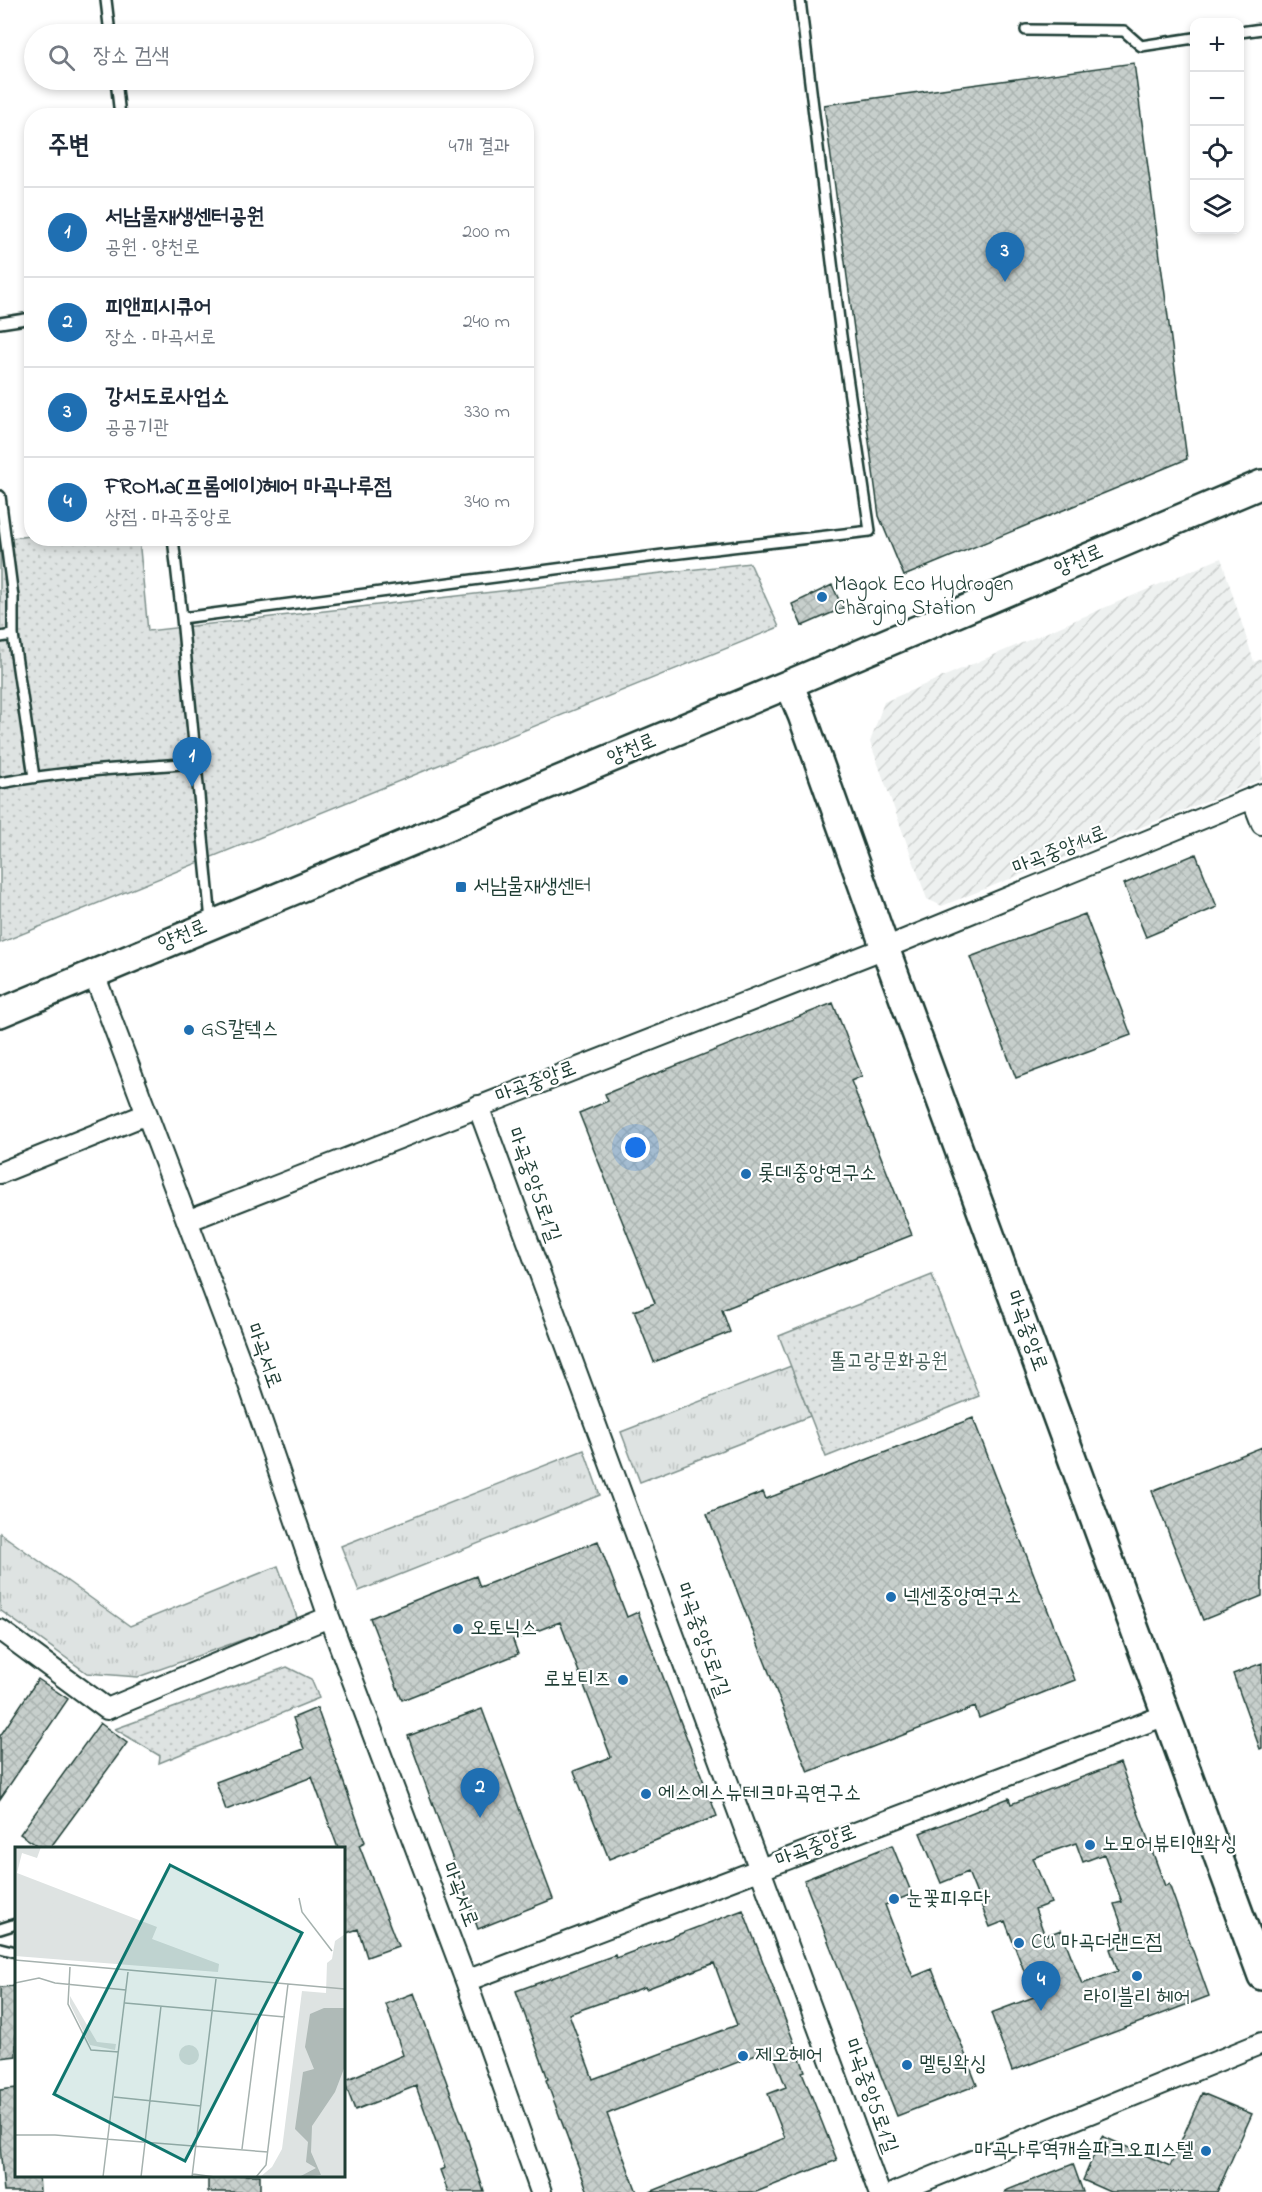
<!DOCTYPE html>
<html lang="ko">
<meta charset="utf-8">
<style>
:root{--surface:#fff;--page:#f6f6f7;--text:#1f2937;--muted:#747a83;--line:#e0e1e3;--accent:#1f6fb2}
body{margin:0;font-family:"Indie Flower","Poor Story",sans-serif;background:var(--page);color:var(--text)}
.controls{position:absolute;right:18px;top:18px;display:grid;overflow:hidden;border-radius:12px;box-shadow:0 3px 9px #0003}
.controls button{width:54px;height:54px;display:grid;place-items:center;padding:0;border:0;border-bottom:2px solid var(--line);background:var(--surface);color:var(--text);font:30px sans-serif}
.you{position:absolute;left:636px;top:1148px;width:21px;height:21px;margin:-15px;border:4px solid #fff;border-radius:50%;background:#1a73e8;box-shadow:0 0 0 9px #1a73e833}
.badge{display:grid;place-items:center;width:39px;height:39px;border-radius:50%;background:var(--accent);color:#fff;font-size:20px;font-weight:700}
.pin{position:absolute;translate:-50% -50px;filter:drop-shadow(0 2px 3px #0008)}
.pin::after{content:'';position:absolute;top:32px;width:21px;height:18px;background:inherit;clip-path:polygon(0 0,100% 0,50% 100%)}
.list{margin:0;padding:0;list-style:none}
h2{display:flex;justify-content:space-between;align-items:center;height:78px;margin:0;padding:0 24px;font-size:26px}
h2 small{font-size:20px;font-weight:400;color:var(--muted)}
.list li{display:grid;grid-template-columns:39px 1fr auto;gap:18px;align-items:center;box-sizing:border-box;height:90px;padding:0 24px;border-top:2px solid var(--line)}
.list b{display:block;font-size:22px;white-space:nowrap}
.list p{margin:0;font-size:20px;white-space:nowrap;color:var(--muted)}
.list em{font-size:20px;font-style:normal;color:var(--muted)}
.icon{flex:none;width:33px;height:33px;fill:none;stroke:currentColor;stroke-width:2;stroke-linecap:round;stroke-linejoin:round}
.map{position:relative;flex:none;width:1262px;height:2192px;overflow:hidden}
.search{position:absolute;background:var(--surface);box-shadow:0 3px 9px #0003;left:24px;top:24px;width:510px;height:66px;display:flex;align-items:center;gap:15px;box-sizing:border-box;padding:0 21px;border-radius:33px;color:var(--muted);font-size:22px}
.panel{position:absolute;background:var(--surface);box-shadow:0 3px 9px #0003;left:24px;top:108px;width:510px;height:438px;border-radius:24px}
.map>svg:first-child{display:block}
.industrial{fill:url(#industrial-furrows)}
.grass{fill:url(#grass-tufts);stroke:#7e908b;stroke-width:1.5}
.park{fill:url(#park-dots);stroke:#7e908b;stroke-width:1.5}
.building{fill:url(#building-cross-hatch);stroke:#1f3d34;stroke-width:1.5;fill-rule:evenodd}
.lines{fill:none;stroke-linecap:round;stroke-linejoin:round}
.service-casing{stroke:#1f3d34;stroke-width:14}
.minor-casing{stroke:#1f3d34;stroke-width:24}
.secondary-casing{stroke:#1f3d34;stroke-width:32}
.service{stroke:#fff;stroke-width:9}
.minor{stroke:#fff;stroke-width:20}
.secondary{stroke:#fff;stroke-width:27}
.poi-dot{fill:#1f6fb2;stroke:#fff;stroke-width:2}
.labels{text-anchor:middle;dominant-baseline:central;stroke-width:4.5;stroke-linejoin:round;paint-order:stroke}
.street-label{font-size:21px;fill:#1f3d34;stroke:#fff}
.poi-label{font-size:21px;fill:#1f3d34;stroke:#fff;text-anchor:start}
.park-label{font-size:21px;fill:#455e57;stroke:#fff}
.inset-road{fill:none;stroke:#a5b1ae;stroke-width:1.5}
.view{fill:#0f766e;fill-opacity:0.15;stroke:#0f766e;stroke-width:3}
.inset-edge{fill:none;stroke:#1f3d34;stroke-width:3}
</style>
<div class="map">
<svg width="1262" height="2192" viewBox="0 0 1262 2192">
<defs>
<pattern id="industrial-furrows" width="10" height="10" patternUnits="userSpaceOnUse" patternTransform="scale(1.5)"><rect width="10" height="10" fill="#eef1f0"/><path d="M-1 1l2-2M0 10L10 0M9 11l2-2" fill="none" stroke="#ccd0ce"/></pattern>
<pattern id="grass-tufts" width="24" height="20" patternUnits="userSpaceOnUse" patternTransform="scale(1.5)"><rect width="24" height="20" fill="#dee3e2"/><path d="M3 7l-1-3M5 7V3M7 7l1-3M15 17l-1-3M17 17v-4M19 17l1-3" fill="none" stroke="#bec4c2"/></pattern>
<pattern id="park-dots" width="8" height="8" patternUnits="userSpaceOnUse" patternTransform="scale(1.5)"><rect width="8" height="8" fill="#dee3e2"/><path d="M2 2h.1M6 6h.1" fill="none" stroke="#bec4c2" stroke-width="1.8" stroke-linecap="round"/></pattern>
<pattern id="building-cross-hatch" width="8" height="8" patternUnits="userSpaceOnUse" patternTransform="scale(1.5)"><rect width="8" height="8" fill="#c7cfcc"/><path d="M0 0l8 8M0 8l8-8" fill="none" stroke="#aab3b0"/></pattern>
</defs>
<rect width="100%" height="100%" fill="#fff"/>
<filter id="ink" filterUnits="userSpaceOnUse"><feTurbulence type="fractalNoise" baseFrequency=".0167" numOctaves="2"/><feDisplacementMap in="SourceGraphic" scale="12" xChannelSelector="R" yChannelSelector="G"/><feConvolveMatrix kernelMatrix="1 2 1 2 8 2 1 2 1" color-interpolation-filters="sRGB"/></filter>
<g filter="url(#ink)">
<path class="industrial" d="M1221,558L1254,662L1262,659V779L942,906L927,899L870,742L884,702Z"/>
<path class="grass" d="M791,1366L810,1416L640,1482L621,1432Z
M584,1450L600,1495L359,1591L341,1546Z
M0,1533L130,1626L278,1566L298,1620L138,1677L87,1673L0,1610Z"/>
<path class="park" d="M31,536L32,538L139,539L148,631L750,563L779,627L0,943V539Z
M932,1275L979,1396L826,1457L779,1336Z
M287,1667L311,1679L319,1698L159,1763L160,1756L115,1729Z"/>
<path class="building" d="M1134,63L1187,459L904,576L879,516L824,105Z
M832,585L843,608L802,626L792,604Z
M1196,854L1217,907L1146,937L1124,884Z
M1085,914L1131,1035L1016,1078L970,957Z
M833,1003L862,1076L851,1081L912,1235L722,1310L730,1332L654,1362L634,1311L655,1303L579,1113L608,1101L605,1094Z
M973,1418L1075,1680L979,1718L975,1707L808,1772L707,1514L763,1492L766,1499Z
M1262,1447V1596L1203,1620L1152,1491Z
M598,1541L627,1617L638,1612L717,1816L609,1859L574,1771L611,1757L560,1622L513,1640L518,1654L402,1700L370,1618L476,1576L480,1587Z
M1262,1663V1748L1260,1749L1233,1674Z
M38,1679L68,1699L0,1799V1736Z
M317,1708L365,1842L359,1845L398,1946L367,1957L358,1929L344,1934V1848H338L312,1777L226,1810L216,1782L304,1749L293,1718Z
M482,1709L553,1899L478,1929L408,1736Z
M100,1723L127,1743L50,1848H41L20,1834Z
M1120,1763L1165,1886L1169,1884L1209,1996L1012,2071L991,2013L1034,1997L1005,1921L990,1927L968,1872L941,1883L920,1833L1009,1798L1011,1804ZM1076,1843L1083,1862L1104,1854L1122,1902L1114,1904L1128,1942L1110,1949L1118,1971L1082,1984L1061,1930L1045,1936L1035,1909L1051,1903L1033,1858Z
M892,1845L912,1894L885,1905L913,1977L932,1969L977,2085L897,2116L804,1880Z
M743,1910L805,2071L802,2072L837,2160L756,2192H650L785,2138L768,2094L786,2087L771,2049L607,2114L637,2192H588L546,2080L548,2079L516,1991L615,1955L616,1958ZM714,1963L737,2025L593,2079L569,2014L645,1987L646,1989Z
M14,1986L16,2011V2056L0,2058V1987Z
M414,1993L467,2138L484,2192H448L440,2170L445,2168L416,2086L355,2110L344,2081L403,2055L386,2004Z
M16,2088V2175H39L40,2192H4L0,2146V2090Z
M1202,2093L1252,2114L1217,2192H1110L1083,2180L1102,2136L1170,2166Z
M1073,2164L1083,2192H1005V2191Z
M208,2175H260V2192H208Z"/>
<g class="lines">
<g class="service-casing">
<path id="service" d="M106,0L110,34
M1026,30L1124,31L1141,46L1194,38
M1240,32L1262,29
M116,80L120,116
M0,323L32,318
M0,496L13,597V635
M173,538L182,618L211,921
M182,618L663,555L870,531L841,336L800,0
M0,637L13,635L34,777
M0,783C65,771 130,768 196,763
M0,1929L16,1924
M0,1948L16,1952"/>
</g>
<g class="minor-casing">
<path id="minor" d="M1252,798L1262,824
M94,974L247,1379L329,1617L466,1981L541,2192
M478,1106L879,2192
M0,1173L147,1114
M187,1221L885,948L1262,794
M0,1630L107,1709L329,1617
M466,1981L1166,1715
M896,2192L1262,2043"/>
</g>
<g class="secondary-casing">
<path id="secondary" d="M789,684L802,715L885,948L1262,1976
M0,1013L789,684L1262,484"/>
</g>
<use href="#service" class="service"/>
<use href="#minor" class="minor"/>
<use href="#secondary" class="secondary"/>
</g>
</g>
<g class="poi-dot">
<circle cx="822" cy="597" r="6"/>
<rect x="455" y="881" width="12" height="12" rx="3"/>
<circle cx="189" cy="1030" r="6"/>
<circle cx="746" cy="1174" r="6"/>
<circle cx="891" cy="1597" r="6"/>
<circle cx="458" cy="1629" r="6"/>
<circle cx="623" cy="1680" r="6"/>
<circle cx="646" cy="1794" r="6"/>
<circle cx="1090" cy="1845" r="6"/>
<circle cx="894" cy="1899" r="6"/>
<circle cx="1019" cy="1943" r="6"/>
<circle cx="1137" cy="1976" r="6"/>
<circle cx="743" cy="2056" r="6"/>
<circle cx="907" cy="2065" r="6"/>
<circle cx="1206" cy="2151" r="6"/>
</g>
<g class="labels">
<g class="street-label">
<text transform="translate(1079 561) rotate(-23)">양천로</text>
<text transform="translate(632 750) rotate(-23)">양천로</text>
<text transform="translate(1060 851) rotate(-22)">마곡중앙14로</text>
<text transform="translate(183 936) rotate(-23)">양천로</text>
<text transform="translate(536 1083) rotate(-21)">마곡중앙로</text>
<text transform="translate(533 1185) rotate(70)">마곡중앙5로1길</text>
<text transform="translate(1026 1331) rotate(70)">마곡중앙로</text>
<text transform="translate(263 1356) rotate(70)">마곡서로</text>
<text transform="translate(702 1640) rotate(70)">마곡중앙5로1길</text>
<text transform="translate(816 1847) rotate(-21)">마곡중앙로</text>
<text transform="translate(459 1895) rotate(69)">마곡서로</text>
<text transform="translate(870 2096) rotate(70)">마곡중앙5로1길</text>
</g>
<g class="poi-label">
<text x="834" y="585">Magok Eco Hydrogen<tspan x="834" dy="24">Charging Station</tspan></text>
<text x="473" y="887">서남물재생센터</text>
<text x="201" y="1030">GS칼텍스</text>
<text x="758" y="1174">롯데중앙연구소</text>
<text x="903" y="1597">넥센중앙연구소</text>
<text x="470" y="1629">오토닉스</text>
<text x="611" y="1680" text-anchor="end">로보티즈</text>
<text x="658" y="1794">에스에스뉴테크마곡연구소</text>
<text x="1102" y="1845">노모어뷰티앤왁싱</text>
<text x="906" y="1899">눈꽃피우다</text>
<text x="1031" y="1943">CU 마곡더랜드점</text>
<text x="1137" y="1998" text-anchor="middle">라이블리 헤어</text>
<text x="755" y="2056">제오헤어</text>
<text x="919" y="2065">멜팅왁싱</text>
<text x="1194" y="2151" text-anchor="end">마곡나루역캐슬파크오피스텔</text>
</g>
<g class="park-label">
<text x="889" y="1362">똘고랑문화공원</text>
</g>
</g>
<g transform="translate(15 1847)">
<rect width="330" height="330" fill="#fff"/>
<path d="M55,149L82,195L101,197L100,203L75,198L55,157Z" fill="#dee3e2"/>
<path d="M0,0H26L22,11L7,6L2,26L142,80L137,92L204,117L203,125L0,109ZM330,87V330H245L257,320L267,302L287,144L311,146L312,116L317,112L320,94ZM164 208a10 10 0 1 1 20 0a10 10 0 1 1-20 0Z" fill="#dee3e2"/>
<path d="M43,44L83,59L74,83L34,68Z" fill="#dee3e2"/>
<path d="M309,161H330V219L320,245L297,279L296,305L306,328L284,330L301,321L291,315L293,295L280,282L288,225L299,222L290,200L295,167Z" fill="#afbab7"/>
<path class="inset-road" d="M284,51L287,65L317,104M0,113L330,142M55,120L53,157L76,203L104,205M0,136L24,131L40,136L111,143M110,156L270,170M99,250L186,259M0,288H40L253,305M227,302L244,168M178,327L200,330M88,330L113,125M126,330L146,159M177,330L201,132M241,330L251,318L273,137"/>
<path class="view" d="M155,18L287,86L170,314L39,247Z"/>
<rect width="330" height="330" class="inset-edge"/>
</g>
</svg>
<div class="controls">
<button>+</button>
<button>−</button>
<button><svg class="icon" aria-label="locate" viewBox="0 0 24 24"><circle cx="12" cy="12" r="6"/><path d="M12 2v4M12 18v4M2 12h4M18 12h4"/></svg></button>
<button><svg class="icon" aria-label="layers" viewBox="0 0 24 24"><path d="M12 4l9 5-9 5-9-5zM3 14l9 5 9-5"/></svg></button>
</div>
<div class="you"></div>
<div class="pin badge" style="left:192px;top:787px">1</div>
<div class="pin badge" style="left:480px;top:1818px">2</div>
<div class="pin badge" style="left:1005px;top:282px">3</div>
<div class="pin badge" style="left:1041px;top:2011px">4</div>
<div class="search"><svg class="icon" aria-label="search" viewBox="0 0 24 24"><circle cx="10" cy="10" r="6"/><path d="M15 15l6 6"/></svg>장소 검색</div>
<section class="panel">
<h2>주변<small>4개 결과</small></h2>
<ul class="list">
<li><span class="badge">1</span><div><b>서남물재생센터공원</b><p>공원 · 양천로</p></div><em>200 m</em></li>
<li><span class="badge">2</span><div><b>피앤피시큐어</b><p>장소 · 마곡서로</p></div><em>240 m</em></li>
<li><span class="badge">3</span><div><b>강서도로사업소</b><p>공공기관</p></div><em>330 m</em></li>
<li><span class="badge">4</span><div><b>FROM.a(프롬에이)헤어 마곡나루점</b><p>상점 · 마곡중앙로</p></div><em>340 m</em></li>
</ul>
</section>
</div>
